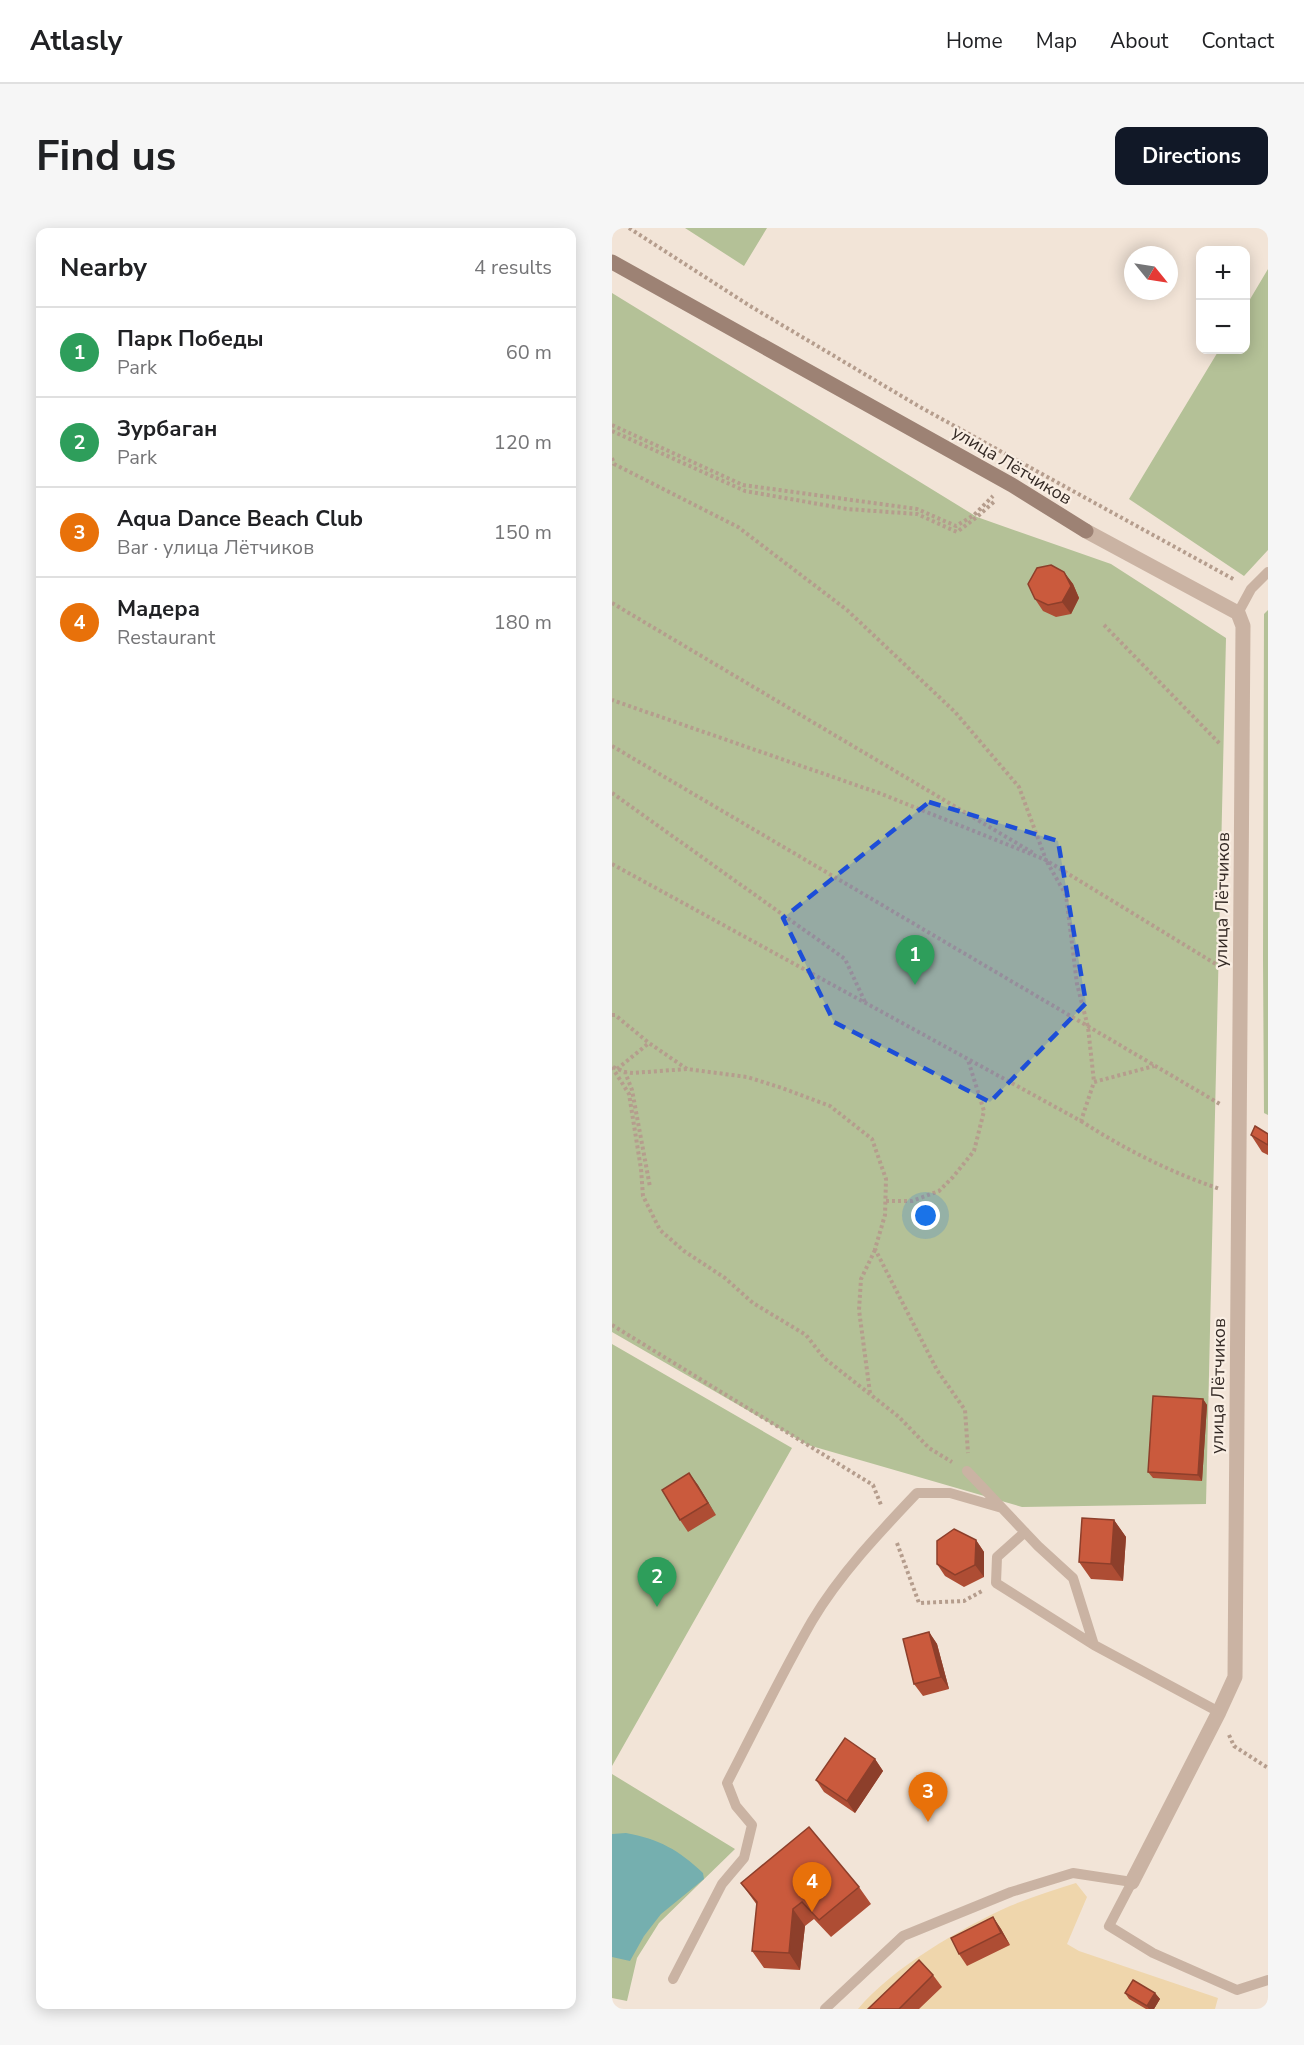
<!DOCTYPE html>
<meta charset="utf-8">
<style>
:root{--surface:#fff;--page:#f6f6f6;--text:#202124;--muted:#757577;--line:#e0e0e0;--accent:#111827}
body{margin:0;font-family:"Nunito Sans",sans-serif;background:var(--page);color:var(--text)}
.controls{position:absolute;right:18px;top:18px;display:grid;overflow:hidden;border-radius:12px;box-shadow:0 3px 15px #0003}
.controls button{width:54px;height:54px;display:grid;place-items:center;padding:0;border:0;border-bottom:2px solid var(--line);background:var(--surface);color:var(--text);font:30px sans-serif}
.compass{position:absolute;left:512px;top:18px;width:54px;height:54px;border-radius:50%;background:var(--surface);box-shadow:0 3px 15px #0003;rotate:120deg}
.you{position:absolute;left:314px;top:988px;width:21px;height:21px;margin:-15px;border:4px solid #fff;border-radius:50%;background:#1a73e8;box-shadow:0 0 0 9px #1a73e833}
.badge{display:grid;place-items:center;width:39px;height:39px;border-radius:50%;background:var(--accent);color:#fff;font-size:20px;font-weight:700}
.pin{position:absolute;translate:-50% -50px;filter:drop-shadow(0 2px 3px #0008)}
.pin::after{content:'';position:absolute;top:32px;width:21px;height:18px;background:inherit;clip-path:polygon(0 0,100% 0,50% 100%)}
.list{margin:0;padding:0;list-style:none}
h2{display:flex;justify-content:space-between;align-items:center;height:78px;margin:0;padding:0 24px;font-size:26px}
h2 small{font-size:20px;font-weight:400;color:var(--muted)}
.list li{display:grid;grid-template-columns:39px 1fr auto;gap:18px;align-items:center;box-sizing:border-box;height:90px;padding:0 24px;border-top:2px solid var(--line)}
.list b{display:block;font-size:22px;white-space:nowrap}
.list p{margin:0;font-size:20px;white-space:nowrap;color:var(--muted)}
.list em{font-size:20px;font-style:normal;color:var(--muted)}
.map{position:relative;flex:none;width:656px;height:1781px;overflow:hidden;border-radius:12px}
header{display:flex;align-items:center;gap:36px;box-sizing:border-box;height:84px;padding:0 30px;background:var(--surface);border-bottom:2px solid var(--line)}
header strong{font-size:28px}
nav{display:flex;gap:33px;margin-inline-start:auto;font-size:21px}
.intro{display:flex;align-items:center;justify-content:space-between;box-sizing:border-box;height:144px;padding:0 36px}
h1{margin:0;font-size:42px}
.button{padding:15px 27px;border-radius:12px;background:var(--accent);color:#fff;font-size:21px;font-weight:700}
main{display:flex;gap:36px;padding:0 36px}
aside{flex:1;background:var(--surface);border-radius:12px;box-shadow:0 3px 15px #0003}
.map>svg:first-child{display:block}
.green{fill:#b4c197}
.sand{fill:#efd6ac}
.water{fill:#75afaf}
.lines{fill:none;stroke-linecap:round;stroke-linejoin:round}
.path{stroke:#b59d8d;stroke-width:4;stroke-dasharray:3 3;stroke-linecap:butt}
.lane{stroke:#cab3a3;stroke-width:10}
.street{stroke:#cab3a3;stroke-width:15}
.secondary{stroke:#9d8274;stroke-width:15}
.wall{fill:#ae4d34}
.shaded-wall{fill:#8d3f2b}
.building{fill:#ca5a3d;stroke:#8d3f2b;stroke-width:1.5}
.marked{fill:#1d4ed8;fill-opacity:0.2;stroke:#1d4ed8;stroke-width:4.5;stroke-dasharray:12 8;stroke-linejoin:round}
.labels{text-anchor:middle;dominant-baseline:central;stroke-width:4.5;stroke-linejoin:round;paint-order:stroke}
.street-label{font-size:18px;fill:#342a25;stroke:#f9eee3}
</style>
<header>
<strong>Atlasly</strong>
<nav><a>Home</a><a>Map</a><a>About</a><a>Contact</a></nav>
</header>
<div class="intro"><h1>Find us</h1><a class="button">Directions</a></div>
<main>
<aside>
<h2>Nearby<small>4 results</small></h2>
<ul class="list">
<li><span class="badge" style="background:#2e9e5b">1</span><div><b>Парк Победы</b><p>Park</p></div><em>60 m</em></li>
<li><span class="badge" style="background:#2e9e5b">2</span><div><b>Зурбаган</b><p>Park</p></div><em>120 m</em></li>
<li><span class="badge" style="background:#e8710a">3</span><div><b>Aqua Dance Beach Club</b><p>Bar · улица Лётчиков</p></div><em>150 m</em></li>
<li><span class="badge" style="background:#e8710a">4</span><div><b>Мадера</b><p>Restaurant</p></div><em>180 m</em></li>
</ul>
</aside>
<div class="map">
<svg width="656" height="1781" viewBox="0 0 656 1781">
<rect width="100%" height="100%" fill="#f2e4d7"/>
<path class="green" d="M73,0H155L132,38Z
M656,41V322L632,348L517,271L607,122H634V78Z
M0,65L365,289L499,336L614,410L594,1276L410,1279L196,1217L0,1104Z
M656,382V887L652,885L651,731L652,386Z
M0,1116L180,1220L0,1538Z
M0,1546L123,1621L47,1695L25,1730L15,1773L0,1770Z"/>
<path class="sand" d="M464,1655L475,1669L455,1716L467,1723L606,1770L603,1781H246C280,1740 349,1700 398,1678C419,1669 442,1662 464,1655Z"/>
<path class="water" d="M14,1605C47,1611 67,1622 91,1645L92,1651L49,1686L32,1708L18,1733L0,1729V1606Z"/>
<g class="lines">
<path class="path" d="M17,0L138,78L308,179L623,352
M0,197L131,257L305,281L344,298L362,287L381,268
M0,203L133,263L235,281L305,286L345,304L365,289L384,272
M0,230L2,236L126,299L235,382L343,484L407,559L434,632L267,565L0,472
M0,375L423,626
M492,397L609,517
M0,518L608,876
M0,565L233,731L254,776
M432,631L607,738
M435,634L454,667L465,756L476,799L482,854
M0,636L469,893L482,854L542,838
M0,787H3L37,815L75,841L135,849L170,860L218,878L260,911L274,951L273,987L263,1021L325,1142L353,1182L356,1225
M0,839L17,866L29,941L31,968L48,1002L72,1023L113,1050L141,1075L194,1107L212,1130L287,1189L317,1220L340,1234
M1,839L13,844L20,862L38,959
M5,841L37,815
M12,844L21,845L75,841
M469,893C512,921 560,945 608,961
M274,973H300L327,963L341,949L362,923L372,883L356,832
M0,1097L261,1257L269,1277
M258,1165L247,1082L249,1051L263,1022
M285,1315L307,1375L352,1373L370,1363
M617,1507L622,1518L656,1540"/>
<path class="lane" d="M626,385L639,361L656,344
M355,1243L426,1318L461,1350L482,1417L607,1484
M413,1304L385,1329L384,1355L482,1417
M61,1751L110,1656L132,1630L140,1597L124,1578L115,1555C143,1501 170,1445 200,1393C228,1346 268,1304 305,1265H338L390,1280
M213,1781L291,1708L399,1664L461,1645L520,1654L497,1698L541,1725L625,1762L656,1752"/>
<path class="street" d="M474,303L626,385L631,398L623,1449L607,1484L520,1654"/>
<path class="secondary" d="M0,34L400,257L474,303"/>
</g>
<path class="wall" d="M452,344L461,356L467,370L459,386L444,389L431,383L423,371Z
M656,906V927L650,924L639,907Z
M591,1171L595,1177L590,1253L541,1250L536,1244Z
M77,1245L104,1287L76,1304L68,1292Z
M502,1292L514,1309L511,1353L479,1351L467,1334Z
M364,1312L372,1324V1349L352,1359L333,1348L325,1336Z
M317,1404L325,1416L337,1461L311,1468L302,1456Z
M263,1531L271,1543L243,1585L212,1564L204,1552Z
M129,1655L247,1659L259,1676L219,1709L202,1691L193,1698L188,1742L152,1740L140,1723L145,1677Z
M381,1689L389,1701L398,1717L355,1738L347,1726Z
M321,1747L330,1759L307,1781H256Z
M513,1765H543L548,1771L542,1781H534L517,1771Z"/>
<path class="shaded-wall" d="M452,344L461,356L467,370L459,386L450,374Z
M591,1171L595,1177L590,1253L586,1247Z
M77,1245L86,1257L104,1287L96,1275Z
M502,1292L514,1309L511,1353L499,1336Z
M364,1312L372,1324V1349L363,1337Z
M317,1404L325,1416L337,1461L329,1449Z
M263,1531L271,1543L243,1585L235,1573Z
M181,1681L193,1698L188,1742L177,1725Z
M381,1689L389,1701L398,1717L389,1705Z
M543,1765L548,1771L542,1781H537L535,1778Z"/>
<path class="building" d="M439,337L452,344L459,358L450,374L436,377L423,371L416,356L425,340Z
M643,898L656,906V917L639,907Z
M541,1168L591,1171L586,1247L536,1244Z
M77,1245L96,1275L68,1292L50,1262Z
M470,1290L502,1292L499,1336L467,1334Z
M342,1301L364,1312L363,1337L343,1347L325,1336V1313Z
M317,1404L329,1449L302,1456L291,1411Z
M233,1510L263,1531L235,1573L204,1552Z
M197,1599L247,1659L207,1692L190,1674L181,1681L177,1725L140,1723L145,1674L129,1655Z
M381,1689L389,1705L347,1726L339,1710Z
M307,1732L321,1747L287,1781H256Z
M521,1752L543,1765L535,1778L513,1765Z"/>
<path class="marked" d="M317,574L446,613L474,775L378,874L222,794L171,690Z"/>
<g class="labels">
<g class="street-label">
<text transform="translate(400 237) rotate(31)">улица Лётчиков</text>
<text transform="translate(610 672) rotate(-89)">улица Лётчиков</text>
<text transform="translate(606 1158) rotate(-89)">улица Лётчиков</text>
</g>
</g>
</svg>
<div class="controls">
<button>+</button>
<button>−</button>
</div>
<svg class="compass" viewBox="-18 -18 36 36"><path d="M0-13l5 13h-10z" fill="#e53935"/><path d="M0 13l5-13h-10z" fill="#757577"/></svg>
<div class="you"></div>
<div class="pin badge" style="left:303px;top:757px;background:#2e9e5b">1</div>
<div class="pin badge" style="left:45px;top:1379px;background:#2e9e5b">2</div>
<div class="pin badge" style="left:316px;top:1594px;background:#e8710a">3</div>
<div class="pin badge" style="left:200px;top:1684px;background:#e8710a">4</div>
</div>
</main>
